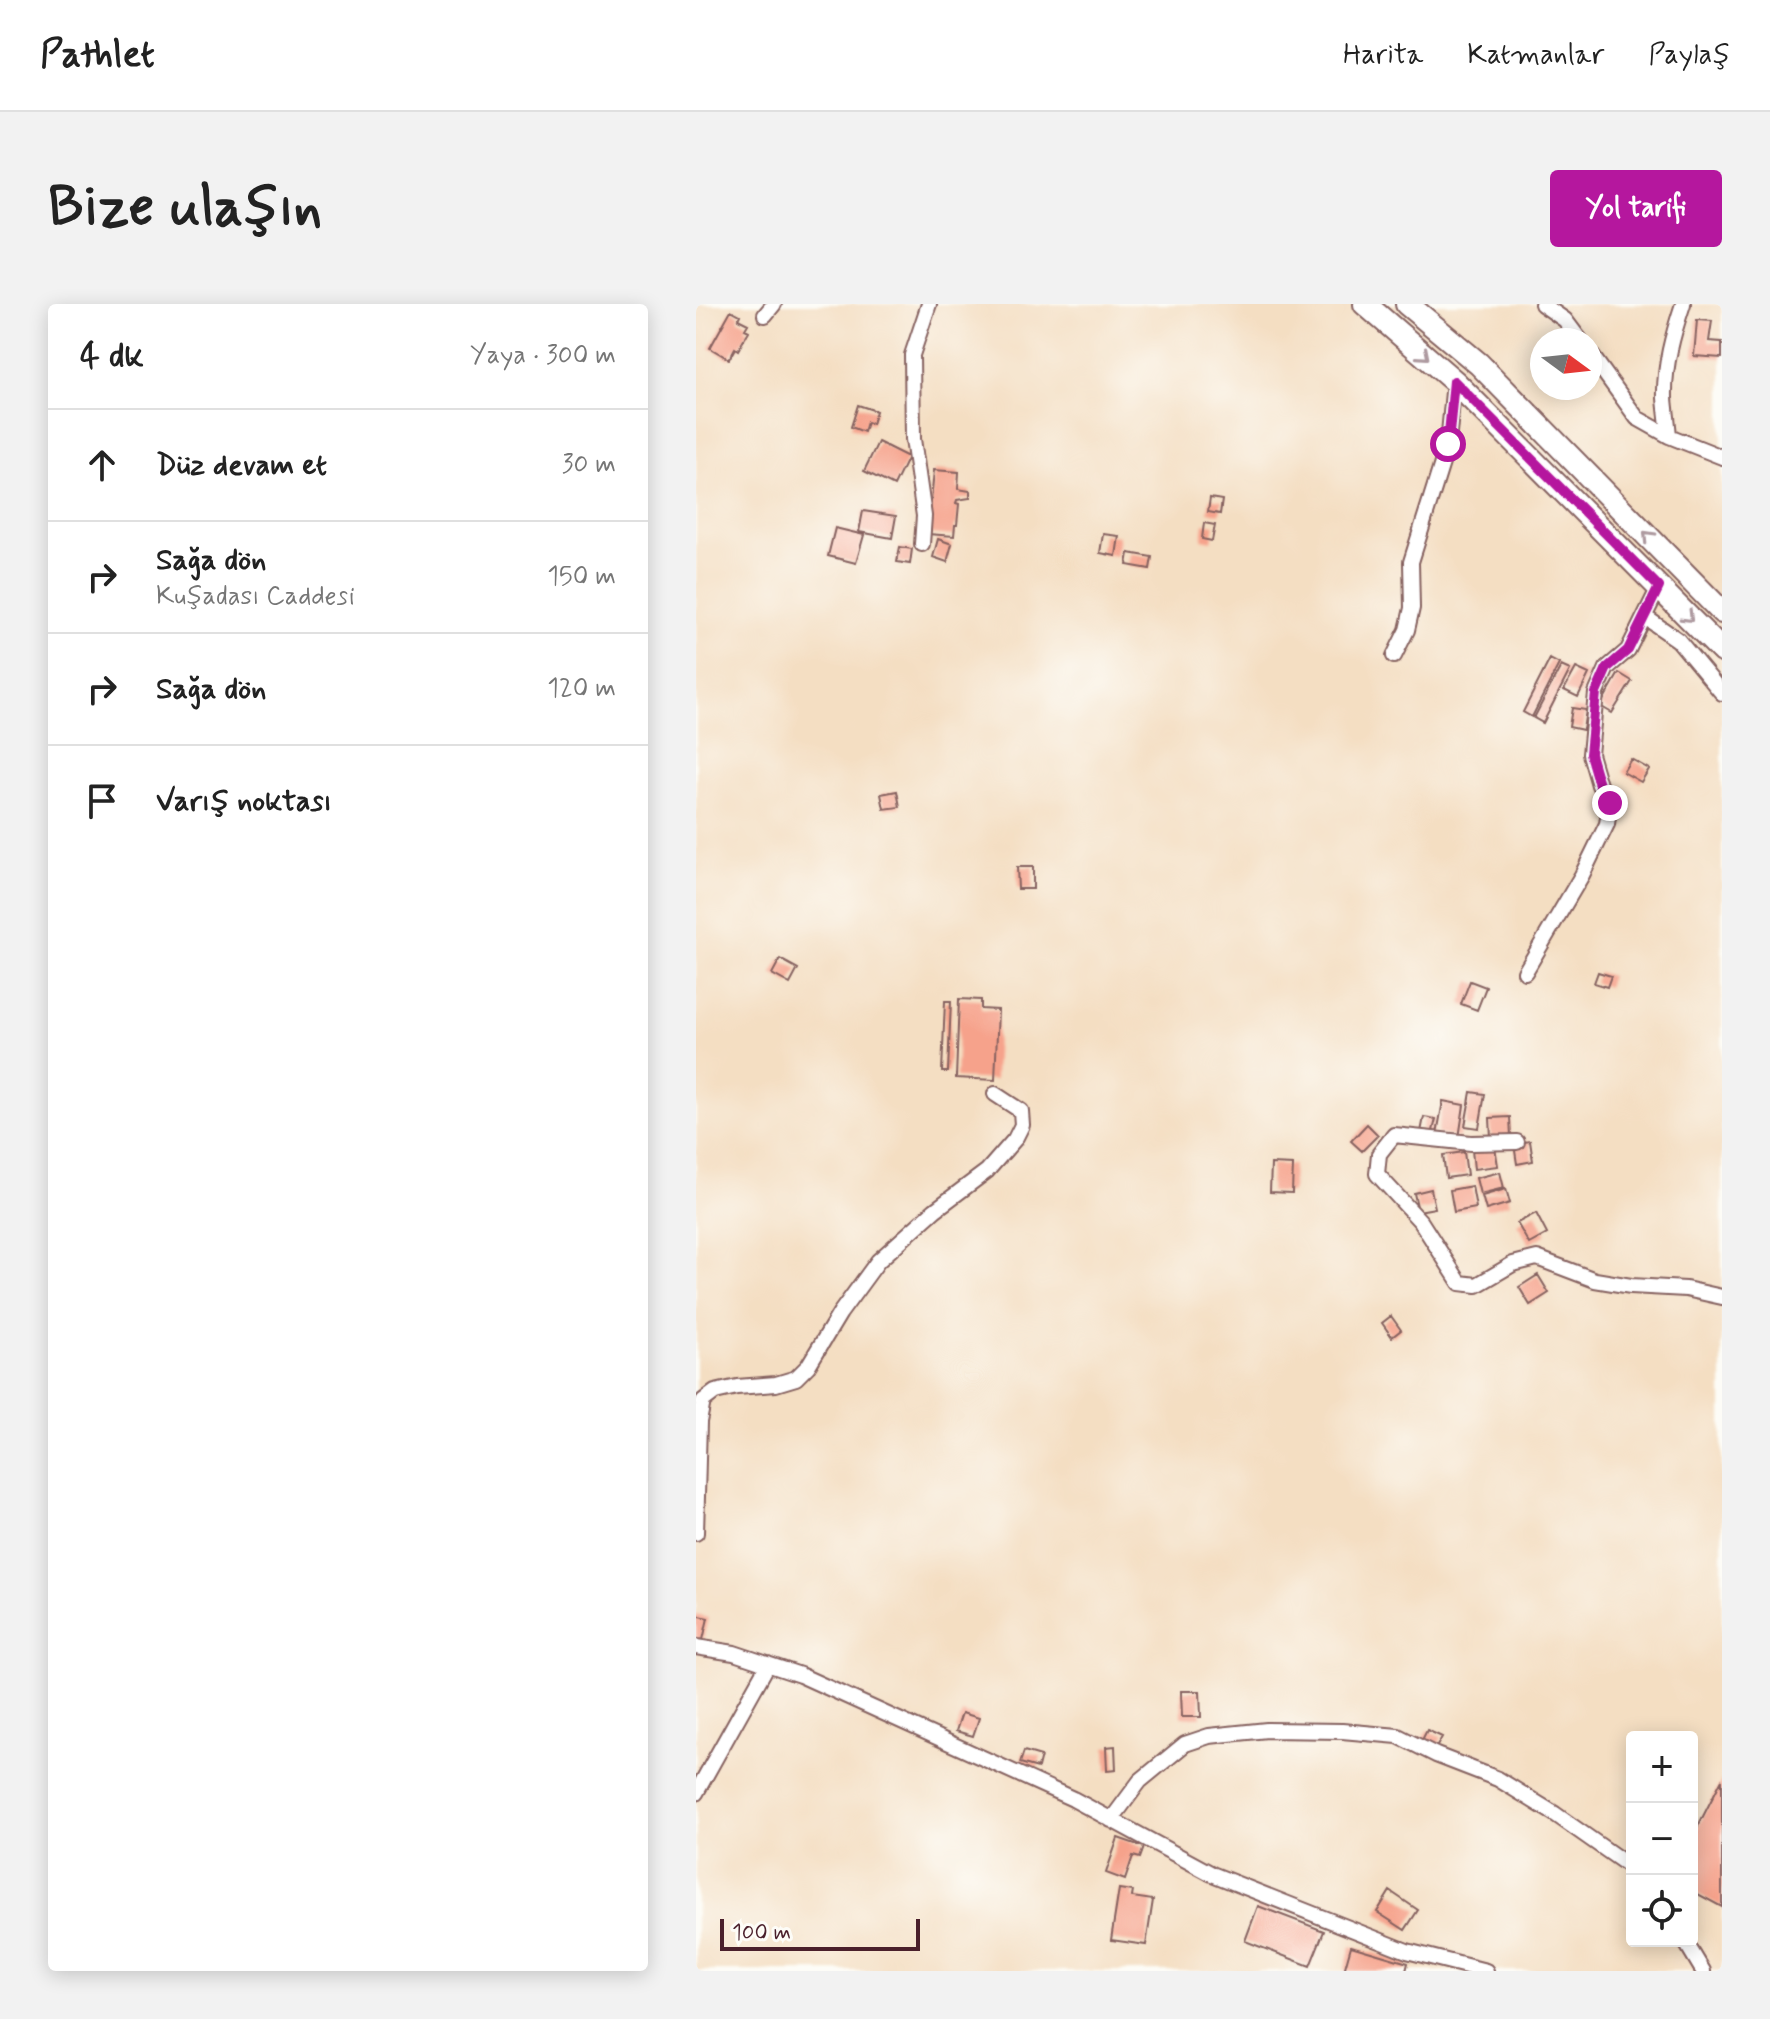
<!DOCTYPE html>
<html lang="tr">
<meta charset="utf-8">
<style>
:root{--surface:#fff;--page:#f2f2f2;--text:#222;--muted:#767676;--line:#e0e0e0;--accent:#b5179e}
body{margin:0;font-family:Mynerve,sans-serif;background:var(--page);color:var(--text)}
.controls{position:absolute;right:24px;bottom:24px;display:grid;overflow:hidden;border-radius:8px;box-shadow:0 4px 20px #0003}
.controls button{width:72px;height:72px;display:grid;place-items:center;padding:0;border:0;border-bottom:2px solid var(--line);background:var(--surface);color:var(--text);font:40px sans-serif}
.compass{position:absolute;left:834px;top:24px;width:72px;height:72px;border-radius:50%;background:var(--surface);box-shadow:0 4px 20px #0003;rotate:105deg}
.scale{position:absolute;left:24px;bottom:20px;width:200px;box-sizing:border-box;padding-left:8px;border:4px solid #4a1f2b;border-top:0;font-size:22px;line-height:28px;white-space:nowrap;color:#4a1f2b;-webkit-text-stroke:6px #fdfcf7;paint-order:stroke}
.stop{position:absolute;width:24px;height:24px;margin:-18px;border:6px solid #b5179e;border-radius:50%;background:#fff}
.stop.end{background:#b5179e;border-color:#fff;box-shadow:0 2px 8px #0008}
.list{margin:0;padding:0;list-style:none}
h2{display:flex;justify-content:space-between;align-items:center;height:104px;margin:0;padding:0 32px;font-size:34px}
h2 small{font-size:26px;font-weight:400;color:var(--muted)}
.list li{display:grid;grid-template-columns:52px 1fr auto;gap:24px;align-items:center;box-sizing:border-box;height:112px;padding:0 32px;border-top:2px solid var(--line)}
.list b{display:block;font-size:30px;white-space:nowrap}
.list p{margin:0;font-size:26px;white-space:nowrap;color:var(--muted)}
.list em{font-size:26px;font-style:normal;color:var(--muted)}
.icon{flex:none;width:44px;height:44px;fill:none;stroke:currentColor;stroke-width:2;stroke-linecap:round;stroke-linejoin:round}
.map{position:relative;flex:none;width:1026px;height:1667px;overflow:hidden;border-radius:8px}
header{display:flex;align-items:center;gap:48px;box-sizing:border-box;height:112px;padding:0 40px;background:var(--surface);border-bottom:2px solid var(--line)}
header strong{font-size:38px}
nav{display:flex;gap:44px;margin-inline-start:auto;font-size:28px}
.intro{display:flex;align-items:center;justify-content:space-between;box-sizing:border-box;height:192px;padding:0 48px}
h1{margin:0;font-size:56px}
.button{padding:20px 36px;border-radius:8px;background:var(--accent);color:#fff;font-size:28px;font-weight:700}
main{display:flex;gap:48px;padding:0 48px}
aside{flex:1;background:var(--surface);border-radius:8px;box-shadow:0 4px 20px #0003}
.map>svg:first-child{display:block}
.building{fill:#f6a28b}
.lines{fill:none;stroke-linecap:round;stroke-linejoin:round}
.minor-casing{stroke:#866260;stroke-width:18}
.primary-casing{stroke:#866260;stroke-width:26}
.minor{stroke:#fff;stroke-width:14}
.primary{stroke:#fff;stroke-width:22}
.oneway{stroke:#ae9aa0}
.route{stroke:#b5179e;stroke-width:10}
</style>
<header>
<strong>Pathlet</strong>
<nav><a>Harita</a><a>Katmanlar</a><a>Paylaş</a></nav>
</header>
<div class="intro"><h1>Bize ulaşın</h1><a class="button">Yol tarifi</a></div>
<main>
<aside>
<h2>4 dk<small>Yaya · 300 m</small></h2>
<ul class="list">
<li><svg class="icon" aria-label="ahead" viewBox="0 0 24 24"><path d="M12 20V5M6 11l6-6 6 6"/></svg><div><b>Düz devam et</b></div><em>30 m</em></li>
<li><svg class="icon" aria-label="right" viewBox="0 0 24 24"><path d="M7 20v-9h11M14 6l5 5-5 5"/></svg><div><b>Sağa dön</b><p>Kuşadası Caddesi</p></div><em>150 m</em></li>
<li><svg class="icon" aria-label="right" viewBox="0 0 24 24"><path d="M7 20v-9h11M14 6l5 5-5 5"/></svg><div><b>Sağa dön</b></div><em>120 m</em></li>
<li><svg class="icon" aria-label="arrive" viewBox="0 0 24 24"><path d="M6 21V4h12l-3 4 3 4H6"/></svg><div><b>Varış noktası</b></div></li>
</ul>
</aside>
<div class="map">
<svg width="1026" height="1667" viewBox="0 0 1026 1667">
<rect width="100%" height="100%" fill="#fdfcf7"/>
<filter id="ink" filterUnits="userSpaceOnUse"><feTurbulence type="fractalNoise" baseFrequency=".0125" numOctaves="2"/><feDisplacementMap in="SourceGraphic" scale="16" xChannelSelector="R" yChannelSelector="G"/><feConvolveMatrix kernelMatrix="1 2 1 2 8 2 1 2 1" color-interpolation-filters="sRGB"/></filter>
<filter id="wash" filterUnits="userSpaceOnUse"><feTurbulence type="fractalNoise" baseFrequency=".006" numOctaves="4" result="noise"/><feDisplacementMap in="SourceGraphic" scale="32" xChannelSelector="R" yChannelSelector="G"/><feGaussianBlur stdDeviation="1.8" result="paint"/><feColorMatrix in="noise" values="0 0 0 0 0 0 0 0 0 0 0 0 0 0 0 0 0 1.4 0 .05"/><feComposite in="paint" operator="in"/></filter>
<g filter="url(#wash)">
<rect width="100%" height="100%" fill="#f4dec2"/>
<g id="blocks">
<path class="building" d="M35,6L44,11L42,15L52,20L49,25L53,27L42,46L39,44L33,55L14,44Z
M1001,16L1016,17L1013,37L1026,38V54L998,52Z
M162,101L180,107L176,120L171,118L168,128L155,123Z
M182,138L212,153L198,182L168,167Z
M238,166L263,168L262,185L274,187V194L261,196L260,199L263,200L261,221H259L258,232L232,230Z
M514,194L526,196L524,210L512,208Z
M167,207L200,212L196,234L163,228Z
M508,219L519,221L516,237L506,235Z
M139,224L168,231L160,259L132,252Z
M407,230L423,232L420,252L404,249Z
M242,235L256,240L251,258L237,253Z
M204,243L216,245L214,260L201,258Z
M433,249L456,253L454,265L431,261Z
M854,355L863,360L836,413L827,408Z
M865,362L874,366L847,419L838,414Z
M880,364L893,370L882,393L868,386Z
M923,369L936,377L916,409L904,402Z
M876,404L890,406L887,426L873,423Z
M935,455L953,465L945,478L927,468Z
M201,487L204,503L188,505L185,490Z
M321,563H337V585H322Z
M84,655L102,665L94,680L76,670Z
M902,668L915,672L911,683L898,679Z
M774,677L790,683L781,706L765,700Z
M263,695L285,696V705L302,706L299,776L260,774Z
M249,697H255L252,768H246Z
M775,788L789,790L783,824L769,822Z
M747,797L768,801L763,834L741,830Z
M728,813L740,815L736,831L725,828Z
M814,813L815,833L795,834L794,814Z
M671,820L682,831L666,847L655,837Z
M834,837L837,857L821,860L818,840Z
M799,843L802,862L778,865L776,846Z
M768,848L771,871L750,874L747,851Z
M575,860L597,861L596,889L574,888Z
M804,868L808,884L784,890L780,874Z
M776,882L780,904L758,908L754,886Z
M735,885L739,904L722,907L718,889Z
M810,885L814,899L790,906L786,892Z
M840,909L851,930L833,940L821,919Z
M842,971L853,989L834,1001L823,983Z
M695,1012L705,1026L696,1033L686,1019Z
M0,1311L12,1314L7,1336L0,1335Z
M485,1387H504L505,1413H486Z
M266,1409L283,1414L277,1432L260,1427Z
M731,1426L746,1433L740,1444L726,1436Z
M419,1442L420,1466L411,1467L410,1443Z
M328,1447L345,1452L342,1464L324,1459Z
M1026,1475V1603L996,1587V1534Z
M422,1534L448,1543L444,1554L437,1552L429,1576L410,1569Z
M423,1585L437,1587L436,1593L457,1596L450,1641L415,1636Z
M694,1587L722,1606L709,1626L681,1608Z
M562,1602L628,1627L614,1662L549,1637Z
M655,1642L712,1659L710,1667H648Z"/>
</g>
</g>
<g filter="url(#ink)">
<use href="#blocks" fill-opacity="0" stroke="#866260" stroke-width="2"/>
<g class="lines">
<g class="minor-casing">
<path id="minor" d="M846,0L869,16L884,36
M987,0C977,30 968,62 969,94C970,107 972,119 973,132L1026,153
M69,11L78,0
M894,49L941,114L973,132
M226,240L228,212L217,135L216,51L233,0
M949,313L982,336L1026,389
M698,352L711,326L716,304L715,258L752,140L758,77
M829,668L886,571L911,520L914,499L903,481L894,450L900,389L911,364L932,346L963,283
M821,838L775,839L698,831L683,850L681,870L725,918L764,979L781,981L817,960L841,954L899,976L935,982L990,985L1026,993
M0,1229L3,1118L7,1097L19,1088L41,1083L80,1080L100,1074L112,1062L144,1009L182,957L239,906L291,867L319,835L326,821L325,807L299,790
M0,1343L38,1349L104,1371L377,1495L516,1570L711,1647L790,1667
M0,1489L72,1360
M415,1516L444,1477L489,1440L513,1432L571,1426L646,1427L702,1432L740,1451L802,1475L859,1510L936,1564
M989,1637L1007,1667"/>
</g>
<g class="primary-casing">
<path id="primary" d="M669,0L758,77L1026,347
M711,0L783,60L1026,308"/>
</g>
<use href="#minor" class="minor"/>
<use href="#primary" class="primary"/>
</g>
<defs><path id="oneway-chevron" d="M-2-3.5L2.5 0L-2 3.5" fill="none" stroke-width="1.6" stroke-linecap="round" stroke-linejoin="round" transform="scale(2)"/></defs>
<g class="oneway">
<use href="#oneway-chevron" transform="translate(728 51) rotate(41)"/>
<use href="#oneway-chevron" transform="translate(952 232) rotate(-134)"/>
<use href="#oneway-chevron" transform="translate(992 313) rotate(45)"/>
</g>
</g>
<g class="lines" filter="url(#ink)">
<path class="route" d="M752,140L758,77L963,283L932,346L911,364L900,389L894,450L903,481L914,499"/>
</g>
</svg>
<div class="controls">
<button>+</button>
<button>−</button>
<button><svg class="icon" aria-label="locate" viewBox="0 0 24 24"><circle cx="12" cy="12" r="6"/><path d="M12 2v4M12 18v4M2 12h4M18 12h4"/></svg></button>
</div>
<svg class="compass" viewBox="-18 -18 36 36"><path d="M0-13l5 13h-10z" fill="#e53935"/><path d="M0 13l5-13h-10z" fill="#767676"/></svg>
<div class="scale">100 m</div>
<div class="stop" style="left:752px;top:140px"></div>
<div class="stop end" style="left:914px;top:499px"></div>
</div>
</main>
